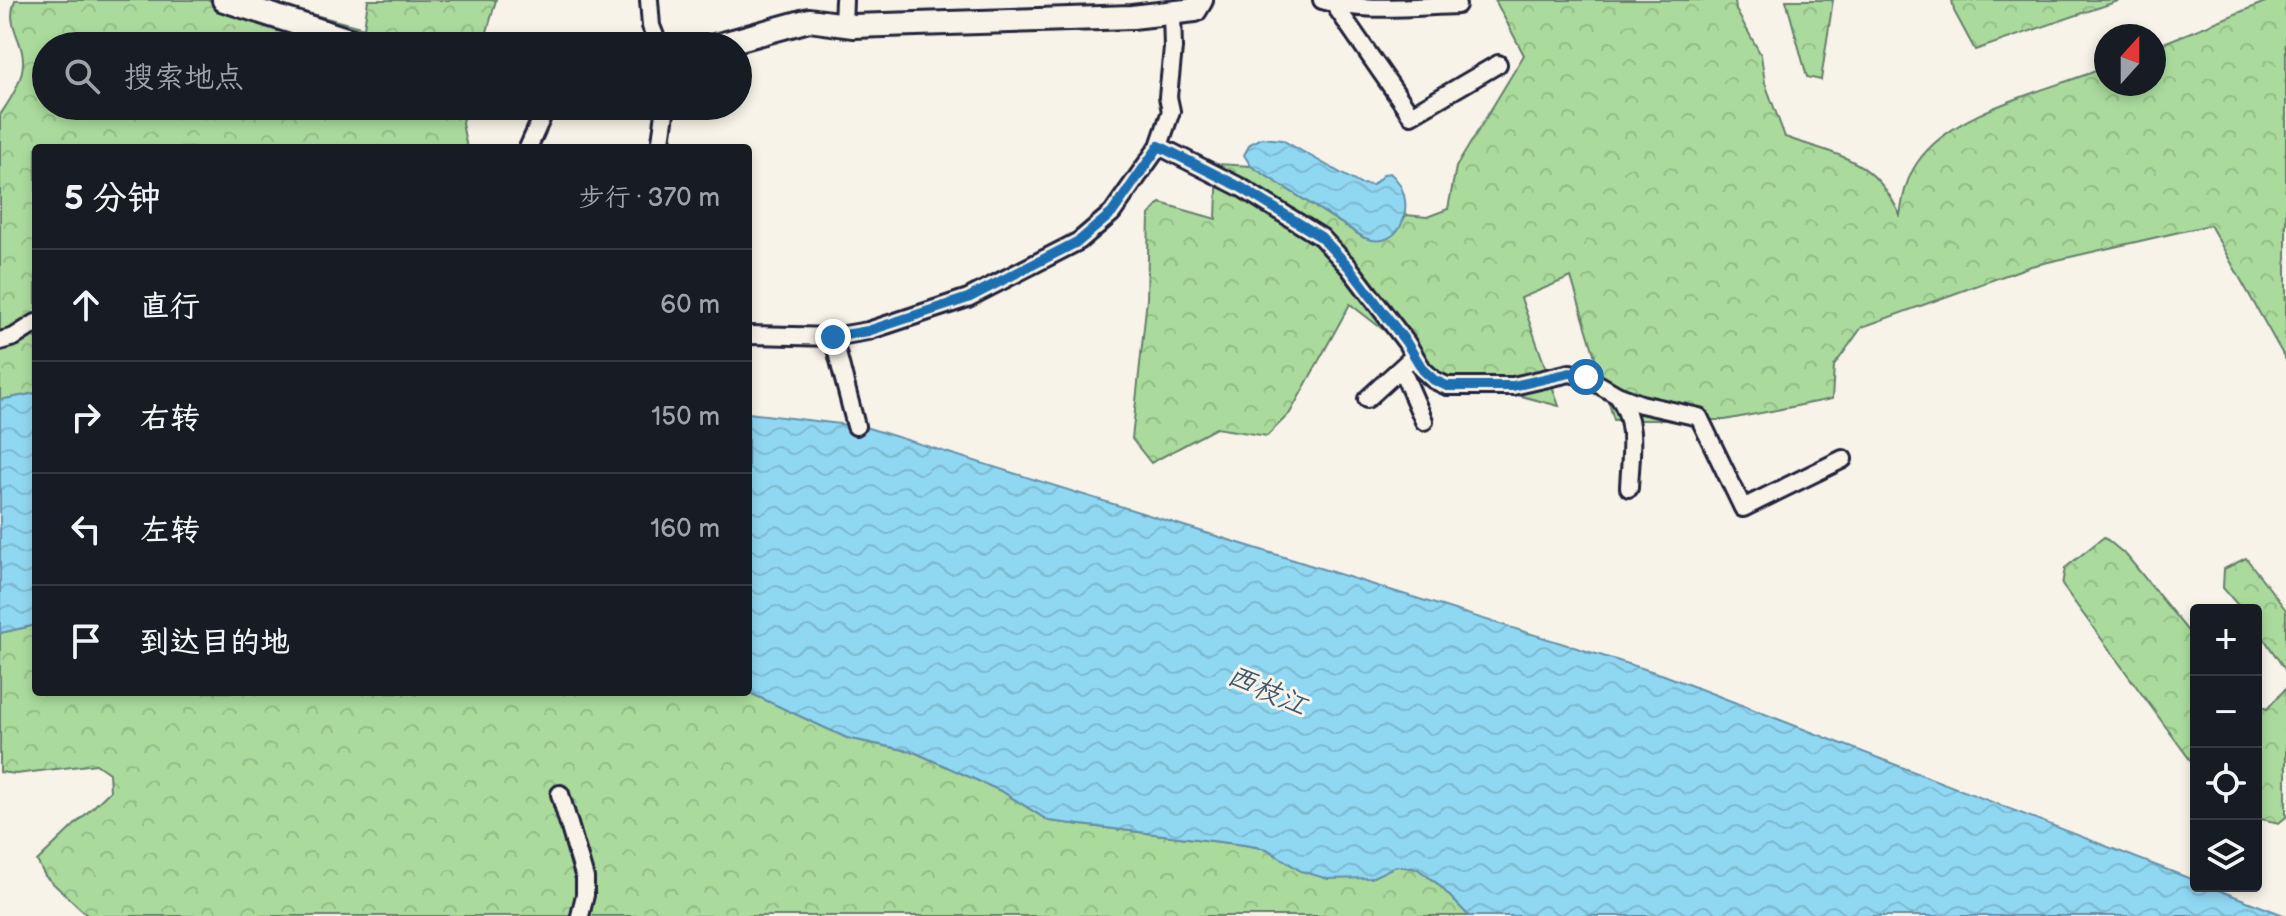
<!DOCTYPE html>
<html lang="zh">
<meta charset="utf-8">
<style>
:root{--surface:#171b24;--page:#242831;--text:#f1f3f6;--muted:#9ea1a6;--line:#363941}
body{margin:0;font-family:"Balsamiq Sans","LXGW WenKai TC",sans-serif;background:var(--page);color:var(--text)}
.controls{position:absolute;right:24px;bottom:24px;display:grid;overflow:hidden;border-radius:8px;box-shadow:0 4px 12px #0003}
.controls button{width:72px;height:72px;display:grid;place-items:center;padding:0;border:0;border-bottom:2px solid var(--line);background:var(--surface);color:var(--text);font:40px sans-serif}
.compass{position:absolute;left:2094px;top:24px;width:72px;height:72px;border-radius:50%;background:var(--surface);box-shadow:0 4px 12px #0003;rotate:21deg}
.stop{position:absolute;width:24px;height:24px;margin:-18px;border:6px solid #1f6fb2;border-radius:50%;background:#fff}
.stop.end{background:#1f6fb2;border-color:#fff;box-shadow:0 2px 8px #0008}
.list{margin:0;padding:0;list-style:none}
h2{display:flex;justify-content:space-between;align-items:center;height:104px;margin:0;padding:0 32px;font-size:34px}
h2 small{font-size:26px;font-weight:400;color:var(--muted)}
.list li{display:grid;grid-template-columns:52px 1fr auto;gap:24px;align-items:center;box-sizing:border-box;height:112px;padding:0 32px;border-top:2px solid var(--line)}
.list b{display:block;font-size:30px;white-space:nowrap}
.list em{font-size:26px;font-style:normal;color:var(--muted)}
.icon{flex:none;width:44px;height:44px;fill:none;stroke:currentColor;stroke-width:2;stroke-linecap:round;stroke-linejoin:round}
.map{position:relative;flex:none;width:2286px;height:916px;overflow:hidden}
.search{position:absolute;background:var(--surface);box-shadow:0 4px 12px #0003;left:32px;top:32px;width:720px;height:88px;display:flex;align-items:center;gap:20px;box-sizing:border-box;padding:0 28px;border-radius:44px;color:var(--muted);font-size:30px}
.panel{position:absolute;background:var(--surface);box-shadow:0 4px 12px #0003;left:32px;top:144px;width:720px;height:552px;border-radius:8px}
.map>svg:first-child{display:block}
.forest{fill:url(#forest-crowns);stroke:#667e6c;stroke-width:2}
.water{fill:url(#water-waves);stroke:#648fa9;stroke-width:2}
.lines{fill:none;stroke-linecap:round;stroke-linejoin:round}
.street-casing{stroke:#22223b;stroke-width:22}
.secondary-casing{stroke:#22223b;stroke-width:28}
.street{stroke:#f7f3e8;stroke-width:16}
.secondary{stroke:#f7f3e8;stroke-width:22}
.route{stroke:#1f6fb2;stroke-width:10}
.labels{text-anchor:middle;dominant-baseline:central;stroke-width:6;stroke-linejoin:round;paint-order:stroke}
.water-label{font-size:28px;font-style:italic;fill:#435972;stroke:#f7f3e8}
</style>
<div class="map">
<svg width="2286" height="916" viewBox="0 0 2286 916">
<defs>
<pattern id="forest-crowns" width="20" height="18" patternUnits="userSpaceOnUse" patternTransform="scale(2)"><rect width="20" height="18" fill="#aadb9c"/><path d="M2 6a3 3 0 1 1 6 0M12 15a3 3 0 1 1 6 0" fill="none" stroke="#92bc87"/></pattern>
<pattern id="water-waves" width="16" height="10" patternUnits="userSpaceOnUse" patternTransform="scale(2)"><rect width="16" height="10" fill="#90d8f2"/><path d="M0 5q4-4 8 0t8 0" fill="none" stroke="#7cb9d0"/></pattern>
</defs>
<rect width="100%" height="100%" fill="#f7f3e8"/>
<filter id="ink" filterUnits="userSpaceOnUse"><feTurbulence type="fractalNoise" baseFrequency=".0125" numOctaves="2"/><feDisplacementMap in="SourceGraphic" scale="16" xChannelSelector="R" yChannelSelector="G"/><feConvolveMatrix kernelMatrix="1 2 1 2 8 2 1 2 1" color-interpolation-filters="sRGB"/></filter>
<g filter="url(#ink)">
<path class="forest" d="M15,0H281V6L364,28L368,0H496L483,46H46V106H466L462,123L467,148H36V393L0,400V115C10,100 23,81 23,62C24,39 5,27 15,0Z
M1495,0H1735L1736,10L1761,55L1765,83L1785,137C1840,156 1874,158 1900,215C1903,197 1906,179 1917,163C1953,109 2048,91 2106,67V84H2154V47L2270,0H2286V360L2210,225L2031,266L1862,327L1834,366L1832,399L1725,420H1614L1571,277L1521,298L1559,406L1442,375L1350,304L1290,413L1267,436L1216,428L1151,463L1132,439L1147,299L1149,215L1160,203L1216,219L1218,164L1251,166L1364,238L1399,227L1406,215L1427,217L1448,209L1456,167L1524,55Z
M1786,0H1833L1821,80L1807,77Z
M1952,0H2121L1975,50L1954,11Z
M2104,537L2127,556L2196,641V768L2062,585L2065,568Z
M2246,558L2286,610V671L2256,627V610H2242L2223,588L2224,569Z
M36,625V692H748L847,738L914,752L1003,792L1049,821L1244,845L1267,849L1301,871L1371,878L1396,865L1418,869L1438,884L1469,916H88L45,876L37,861L110,791L109,773L96,764L16,774L0,772V633Z
M2286,688V817L2279,823L2256,818V705L2267,709Z"/>
<path class="water" d="M1262,138L1282,140L1360,184L1373,185L1384,174L1390,173C1420,198 1403,253 1365,238L1251,166L1244,155L1250,144Z
M36,393V625L0,633V400Z
M748,413L865,427L1664,675L2196,881V886H2208L2286,916H1469L1438,884L1418,869L1396,866L1371,878L1328,879L1301,871L1267,849L1245,845L1049,821L1003,792L914,752L847,738L748,692Z"/>
<g class="lines">
<g class="street-casing">
<path id="street" d="M649,0L651,26L659,46
M1322,0C1360,13 1417,6 1457,5
M1334,4L1411,115L1498,64
M843,24L844,0
M1159,146L1242,188L1321,237L1348,266L1406,342L1423,370L1434,380L1447,386H1513L1570,373L1586,377L1617,395L1641,404L1699,417L1743,508L1843,459
M528,148L547,106
M660,148L666,106
M748,335L833,337L868,331L968,298L1079,241L1112,213L1159,146L1171,111L1168,97L1173,48L1172,13
M833,337L856,426
M0,341L14,337L36,323
M1401,368L1424,421
M1618,396C1638,422 1630,457 1629,488
M1367,399L1414,356
M560,794L585,878V895L580,916"/>
</g>
<g class="secondary-casing">
<path id="secondary" d="M224,0L368,46
M715,46L809,20L853,26L1132,17L1195,10L1201,0"/>
</g>
<use href="#street" class="street"/>
<use href="#secondary" class="secondary"/>
</g>
</g>
<g class="lines" filter="url(#ink)">
<path class="route" d="M833,337L868,331L968,298L1079,241L1112,213L1159,146L1242,188L1321,237L1348,266L1406,342L1423,370L1434,380L1447,386H1513L1570,373L1586,377"/>
</g>
<g class="labels">
<g class="water-label">
<text transform="translate(1267 691) rotate(24)">西枝江</text>
</g>
</g>
</svg>
<div class="controls">
<button>+</button>
<button>−</button>
<button><svg class="icon" aria-label="locate" viewBox="0 0 24 24"><circle cx="12" cy="12" r="6"/><path d="M12 2v4M12 18v4M2 12h4M18 12h4"/></svg></button>
<button><svg class="icon" aria-label="layers" viewBox="0 0 24 24"><path d="M12 4l9 5-9 5-9-5zM3 14l9 5 9-5"/></svg></button>
</div>
<svg class="compass" viewBox="-18 -18 36 36"><path d="M0-13l5 13h-10z" fill="#e53935"/><path d="M0 13l5-13h-10z" fill="#9ea1a6"/></svg>
<div class="stop" style="left:1586px;top:377px"></div>
<div class="stop end" style="left:833px;top:337px"></div>
<div class="search"><svg class="icon" aria-label="search" viewBox="0 0 24 24"><circle cx="10" cy="10" r="6"/><path d="M15 15l6 6"/></svg>搜索地点</div>
<section class="panel">
<h2>5 分钟<small>步行 · 370 m</small></h2>
<ul class="list">
<li><svg class="icon" aria-label="ahead" viewBox="0 0 24 24"><path d="M12 20V5M6 11l6-6 6 6"/></svg><div><b>直行</b></div><em>60 m</em></li>
<li><svg class="icon" aria-label="right" viewBox="0 0 24 24"><path d="M7 20v-9h11M14 6l5 5-5 5"/></svg><div><b>右转</b></div><em>150 m</em></li>
<li><svg class="icon" aria-label="left" viewBox="0 0 24 24"><path d="M17 20v-9H6M10 6l-5 5 5 5"/></svg><div><b>左转</b></div><em>160 m</em></li>
<li><svg class="icon" aria-label="arrive" viewBox="0 0 24 24"><path d="M6 21V4h12l-3 4 3 4H6"/></svg><div><b>到达目的地</b></div></li>
</ul>
</section>
</div>
